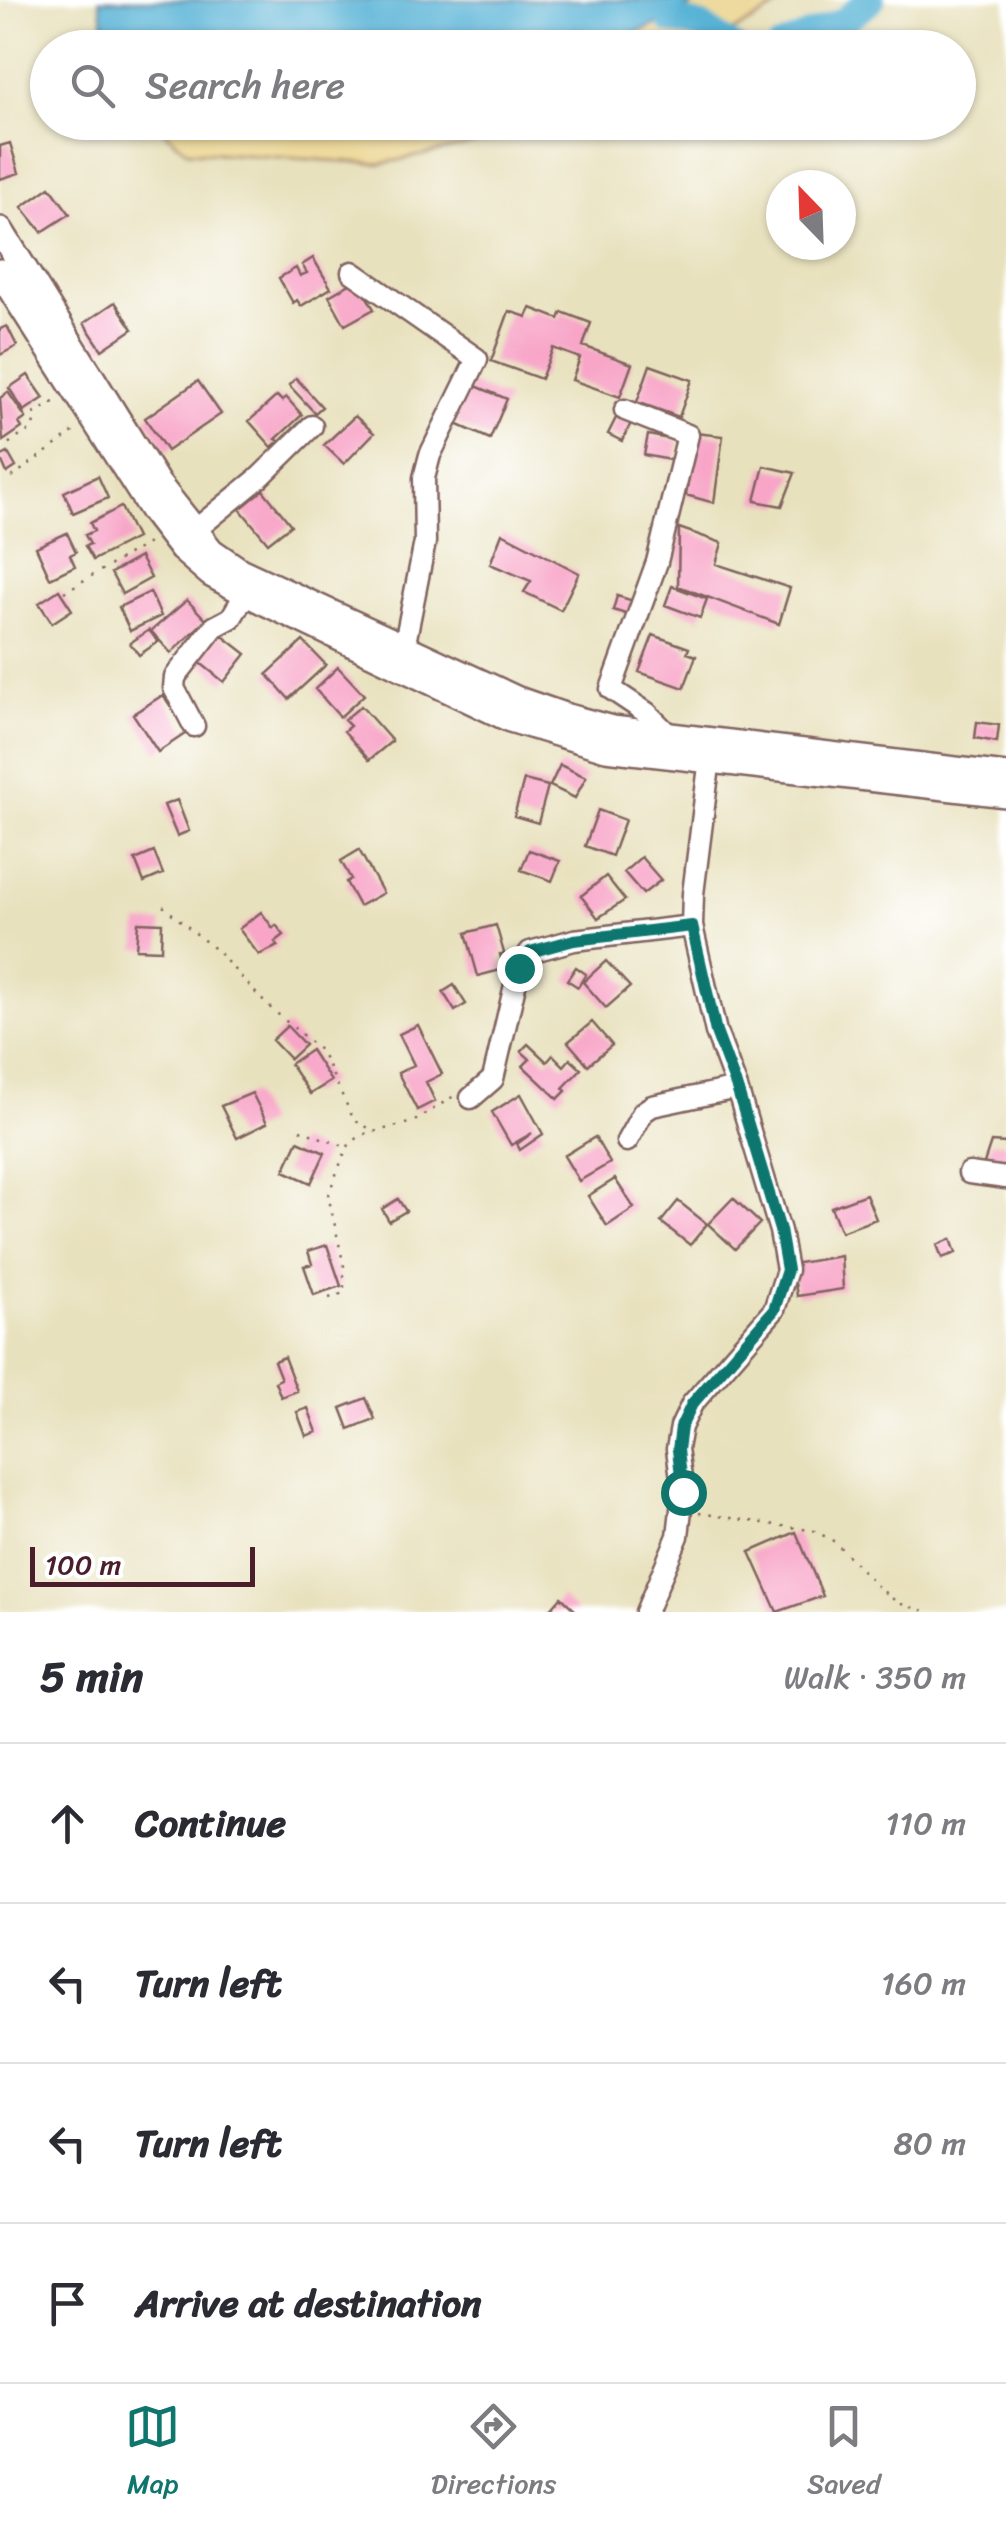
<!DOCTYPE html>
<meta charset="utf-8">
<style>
:root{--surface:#fff;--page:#f2f2f3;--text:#2b2b33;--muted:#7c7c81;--line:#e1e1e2;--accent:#0f766e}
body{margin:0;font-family:Sriracha,sans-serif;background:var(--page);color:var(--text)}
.compass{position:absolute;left:766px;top:170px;width:90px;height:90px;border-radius:50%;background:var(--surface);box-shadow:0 2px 8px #0004;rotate:337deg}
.scale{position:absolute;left:30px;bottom:25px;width:225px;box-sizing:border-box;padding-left:10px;border:5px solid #4a1f2b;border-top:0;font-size:28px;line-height:35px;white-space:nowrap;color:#4a1f2b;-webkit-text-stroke:8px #fff;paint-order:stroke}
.stop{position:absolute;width:30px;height:30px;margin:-22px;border:8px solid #0f766e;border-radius:50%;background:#fff}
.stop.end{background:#0f766e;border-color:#fff;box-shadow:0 2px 10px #0008}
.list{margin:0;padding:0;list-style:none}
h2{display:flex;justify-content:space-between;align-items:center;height:130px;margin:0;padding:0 40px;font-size:42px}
h2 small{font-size:32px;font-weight:400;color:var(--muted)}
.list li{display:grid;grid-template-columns:65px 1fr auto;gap:30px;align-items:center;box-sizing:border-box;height:160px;padding:0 40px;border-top:2px solid var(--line)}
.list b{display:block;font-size:38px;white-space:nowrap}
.list em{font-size:32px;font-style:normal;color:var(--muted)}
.icon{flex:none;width:55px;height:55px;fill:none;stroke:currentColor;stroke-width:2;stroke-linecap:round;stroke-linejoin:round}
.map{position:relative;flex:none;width:1006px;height:1612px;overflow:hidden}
.search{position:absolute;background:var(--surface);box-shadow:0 2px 8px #0004;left:30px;right:30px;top:30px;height:110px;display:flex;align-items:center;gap:25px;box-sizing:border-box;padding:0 35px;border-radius:55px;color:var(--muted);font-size:38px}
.sheet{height:770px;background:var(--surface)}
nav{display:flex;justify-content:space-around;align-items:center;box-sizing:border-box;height:140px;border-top:2px solid var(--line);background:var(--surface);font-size:28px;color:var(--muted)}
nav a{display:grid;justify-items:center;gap:5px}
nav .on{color:var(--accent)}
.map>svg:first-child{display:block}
.sand{fill:#eeda9e;stroke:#9c7c64;stroke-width:2.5}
.water{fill:#58b3d6;stroke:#516980;stroke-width:2.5}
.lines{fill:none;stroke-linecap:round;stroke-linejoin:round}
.river{stroke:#58b3d6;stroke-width:28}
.building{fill:#f8a5c8}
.minor-casing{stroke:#81635e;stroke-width:25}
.major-casing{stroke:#81635e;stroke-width:30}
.path{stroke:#81635e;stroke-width:2.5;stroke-dasharray:2.5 8;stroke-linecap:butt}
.minor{stroke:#fff;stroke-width:20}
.major{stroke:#fff;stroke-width:25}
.route{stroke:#0f766e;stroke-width:12}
</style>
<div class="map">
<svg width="1006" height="1612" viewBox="0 0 1006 1612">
<rect width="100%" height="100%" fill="#fff"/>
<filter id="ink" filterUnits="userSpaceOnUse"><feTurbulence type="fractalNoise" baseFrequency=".01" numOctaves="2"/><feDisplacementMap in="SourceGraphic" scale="20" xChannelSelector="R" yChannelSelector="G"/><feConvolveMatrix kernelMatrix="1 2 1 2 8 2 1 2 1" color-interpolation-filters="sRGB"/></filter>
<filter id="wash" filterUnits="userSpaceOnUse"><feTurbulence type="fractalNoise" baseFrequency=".0048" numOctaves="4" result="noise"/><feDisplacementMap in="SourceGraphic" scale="40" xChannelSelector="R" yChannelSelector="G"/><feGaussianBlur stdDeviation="2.25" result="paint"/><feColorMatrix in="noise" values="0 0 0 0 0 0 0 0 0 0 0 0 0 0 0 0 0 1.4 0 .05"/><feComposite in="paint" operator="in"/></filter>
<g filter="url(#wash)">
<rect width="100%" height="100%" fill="#e8e1bd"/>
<path class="sand" d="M700,0H790L706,47L595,48L670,20Z
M155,123H572L381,164L187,151Z"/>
<path class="water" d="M99,0H700L670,20L595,47L120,48L105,31Z"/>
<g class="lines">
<path class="river" d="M670,20L702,27L733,48
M781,48L844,21L871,0"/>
</g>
<g id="blocks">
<path class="building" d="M10,143L19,173L0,179V146Z
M50,187L70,214L42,232L22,207Z
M313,258L331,288L301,306L297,300L293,303L279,278L296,268L300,276L307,273L302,265Z
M357,280L374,309L345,325L329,296Z
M115,302L133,329L102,350L84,323Z
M531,308L559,319L562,312L591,323L583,346L632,364L620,397L572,380L580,358L553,348L541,379L491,361L509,311L527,317Z
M7,326L17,346L0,355V329Z
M650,365L692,380L679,417L637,402Z
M28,375L44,398L24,411L9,388Z
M296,378L322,407L315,413L289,385Z
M198,381L221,414L167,451L145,418Z
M471,384L507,399L490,439L454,423Z
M8,392L26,418L19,423L22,428L3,441L0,398Z
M277,396L282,401L286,397L302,415L276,439L279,441L272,447L249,421Z
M355,416L374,433L344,464L324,445Z
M617,416L631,423L622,441L608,434Z
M695,433L723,436L714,503L686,495Z
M648,435L679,441L675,461L644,455Z
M8,453L16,467L7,473L0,457Z
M764,466L795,473L782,506L755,501Z
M98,476L108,498L73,513L64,492Z
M263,490L291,525L268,543L240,509Z
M121,507L136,538L93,560L85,546L90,544L85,535L94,531L90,523Z
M679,528L722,543L716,564L790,588L779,624L678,586Z
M67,533L76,552L70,555L75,566L50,578L36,547Z
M502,533L579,573L561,610L524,592L531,581L490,564Z
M140,557L151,578L122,594L111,573Z
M672,586L707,599L700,618L665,605Z
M59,590L72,610L52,623L39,603Z
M150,592L161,616L130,631L119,607Z
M617,596L637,602L632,616L613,610Z
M187,600L206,620L171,653L151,631Z
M149,630L158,642L139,655L130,643Z
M219,633L246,654L224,682L198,661Z
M653,635L689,648L687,653L696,656L684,688L639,672Z
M303,641L326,665L289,699L267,674Z
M338,667L364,695L340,717L315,689Z
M163,695L188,732L158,752L133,714Z
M361,706L392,741L369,760L344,731L350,726L344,720Z
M977,722L999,725L997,742L975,738Z
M560,765L586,777L575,798L550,786Z
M524,780L548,786L538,823L514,816Z
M177,800L189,831L177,836L164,805Z
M598,810L625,820L612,856L585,846Z
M359,850L383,893L359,906L346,882L351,879L341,861Z
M529,850L560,861L552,881L521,870Z
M154,852L163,874L144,882L135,860Z
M641,857L661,880L643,894L624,872Z
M606,876L625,900L598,918L581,896Z
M261,912L273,928L276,925L284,935L275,942L278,946L259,955L239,929Z
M138,922L162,923L161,950L136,949Z
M496,925L504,953L500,954L504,969L478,976L466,933Z
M606,961L630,987L606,1008L583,982Z
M576,967L586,974L578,987L567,980Z
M454,985L466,1004L455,1011L443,992Z
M592,1022L612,1045L588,1065L568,1042Z
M418,1025L442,1074L426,1082L435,1101L417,1110L398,1073L414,1065L399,1034Z
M287,1026L305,1045L290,1059L272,1040Z
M528,1044L547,1062L553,1055L564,1066L570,1059L581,1069L563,1088L566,1091L558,1099L523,1066L530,1059L521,1051Z
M311,1050L331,1081L310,1094L290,1064Z
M252,1093L267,1123L237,1138L221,1106Z
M521,1094L543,1134L520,1150L517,1144L532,1133L511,1145L492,1112Z
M595,1137L610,1163L579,1181L564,1156Z
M298,1141L325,1153L311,1183L284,1171Z
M991,1142L1006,1143V1170L983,1166Z
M615,1179L634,1208L607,1226L588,1196Z
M866,1194L876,1219L841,1232L831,1207Z
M733,1198L760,1223L735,1249L708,1224Z
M398,1199L406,1211L389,1221L382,1209Z
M678,1201L707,1224L690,1245L661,1222Z
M951,1239L956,1253L942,1258L937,1245Z
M327,1245L341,1286L314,1295L304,1266L312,1264L308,1251Z
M841,1256L843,1289L797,1296L792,1264Z
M284,1357L297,1391L281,1397L275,1382L281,1379L274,1361Z
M366,1398L375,1419L349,1429L341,1408Z
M308,1408L317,1432L306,1436L297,1412Z
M796,1532L823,1596L777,1612L750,1552Z
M561,1597L577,1612H548Z"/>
</g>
</g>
<g filter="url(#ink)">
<use href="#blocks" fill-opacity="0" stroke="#81635e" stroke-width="2.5"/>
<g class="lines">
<g class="minor-casing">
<path id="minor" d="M352,272L477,359L430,455L424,478L425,542L404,648
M625,410L688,435L657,562L611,689L647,713L669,735
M194,531L260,477L312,426
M194,726L174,688L175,677L214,627L231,618L246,593
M471,1098L493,1079L519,968L530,952L574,940L692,926
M627,1141L643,1112L652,1106L737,1088
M969,1173L1006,1178
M646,1612L678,1536L683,1492L677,1449L681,1427L692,1404L774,1310L787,1270L780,1231L737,1088L716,1032L692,926L693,894L710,758"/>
</g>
<g class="major-casing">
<path id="major" d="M0,230L157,483L211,551L240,571L518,700L564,716L612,729L1006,776
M0,272L152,510L182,549L211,574L246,593L510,719L606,748L1006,794"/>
</g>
<path class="path" d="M0,449L33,428L35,413L57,400
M12,477L76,430
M64,592L150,542
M163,906L218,952L266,1004L321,1051L354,1120L376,1132
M300,1130L346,1147
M329,1298L344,1293V1266L328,1195L347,1147L361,1135L413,1122L454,1096
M699,1513L815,1531L835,1542L879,1588L898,1603L928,1612"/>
<use href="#minor" class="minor"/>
<use href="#major" class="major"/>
</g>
</g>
<g class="lines" filter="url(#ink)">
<path class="route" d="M519,968L530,952L574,940L692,926L716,1032L737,1088L780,1230L787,1270L774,1310L692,1404L681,1427L678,1450L683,1492"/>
</g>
</svg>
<svg class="compass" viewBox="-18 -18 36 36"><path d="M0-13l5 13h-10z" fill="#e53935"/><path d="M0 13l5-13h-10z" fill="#7c7c81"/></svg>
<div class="scale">100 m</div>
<div class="stop" style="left:683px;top:1492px"></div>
<div class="stop end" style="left:519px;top:968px"></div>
<div class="search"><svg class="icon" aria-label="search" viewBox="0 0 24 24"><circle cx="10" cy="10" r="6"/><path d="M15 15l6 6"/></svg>Search here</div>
</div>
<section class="sheet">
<h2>5 min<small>Walk · 350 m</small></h2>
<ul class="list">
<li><svg class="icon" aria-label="ahead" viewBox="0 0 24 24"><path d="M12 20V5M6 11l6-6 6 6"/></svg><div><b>Continue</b></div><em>110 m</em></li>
<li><svg class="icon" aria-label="left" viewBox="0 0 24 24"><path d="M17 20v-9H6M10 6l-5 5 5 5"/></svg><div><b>Turn left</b></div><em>160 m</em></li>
<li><svg class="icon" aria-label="left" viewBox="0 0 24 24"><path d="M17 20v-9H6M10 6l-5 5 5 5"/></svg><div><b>Turn left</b></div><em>80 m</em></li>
<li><svg class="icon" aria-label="arrive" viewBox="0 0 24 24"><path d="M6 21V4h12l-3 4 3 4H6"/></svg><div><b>Arrive at destination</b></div></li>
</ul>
</section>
<nav>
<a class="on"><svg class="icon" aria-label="map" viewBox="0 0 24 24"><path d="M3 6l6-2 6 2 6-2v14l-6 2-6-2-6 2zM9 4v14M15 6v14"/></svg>Map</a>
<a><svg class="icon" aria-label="directions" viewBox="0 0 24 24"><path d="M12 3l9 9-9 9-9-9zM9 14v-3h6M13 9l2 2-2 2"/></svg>Directions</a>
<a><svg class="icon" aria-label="saved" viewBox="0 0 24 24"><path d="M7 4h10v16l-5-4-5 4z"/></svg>Saved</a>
</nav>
